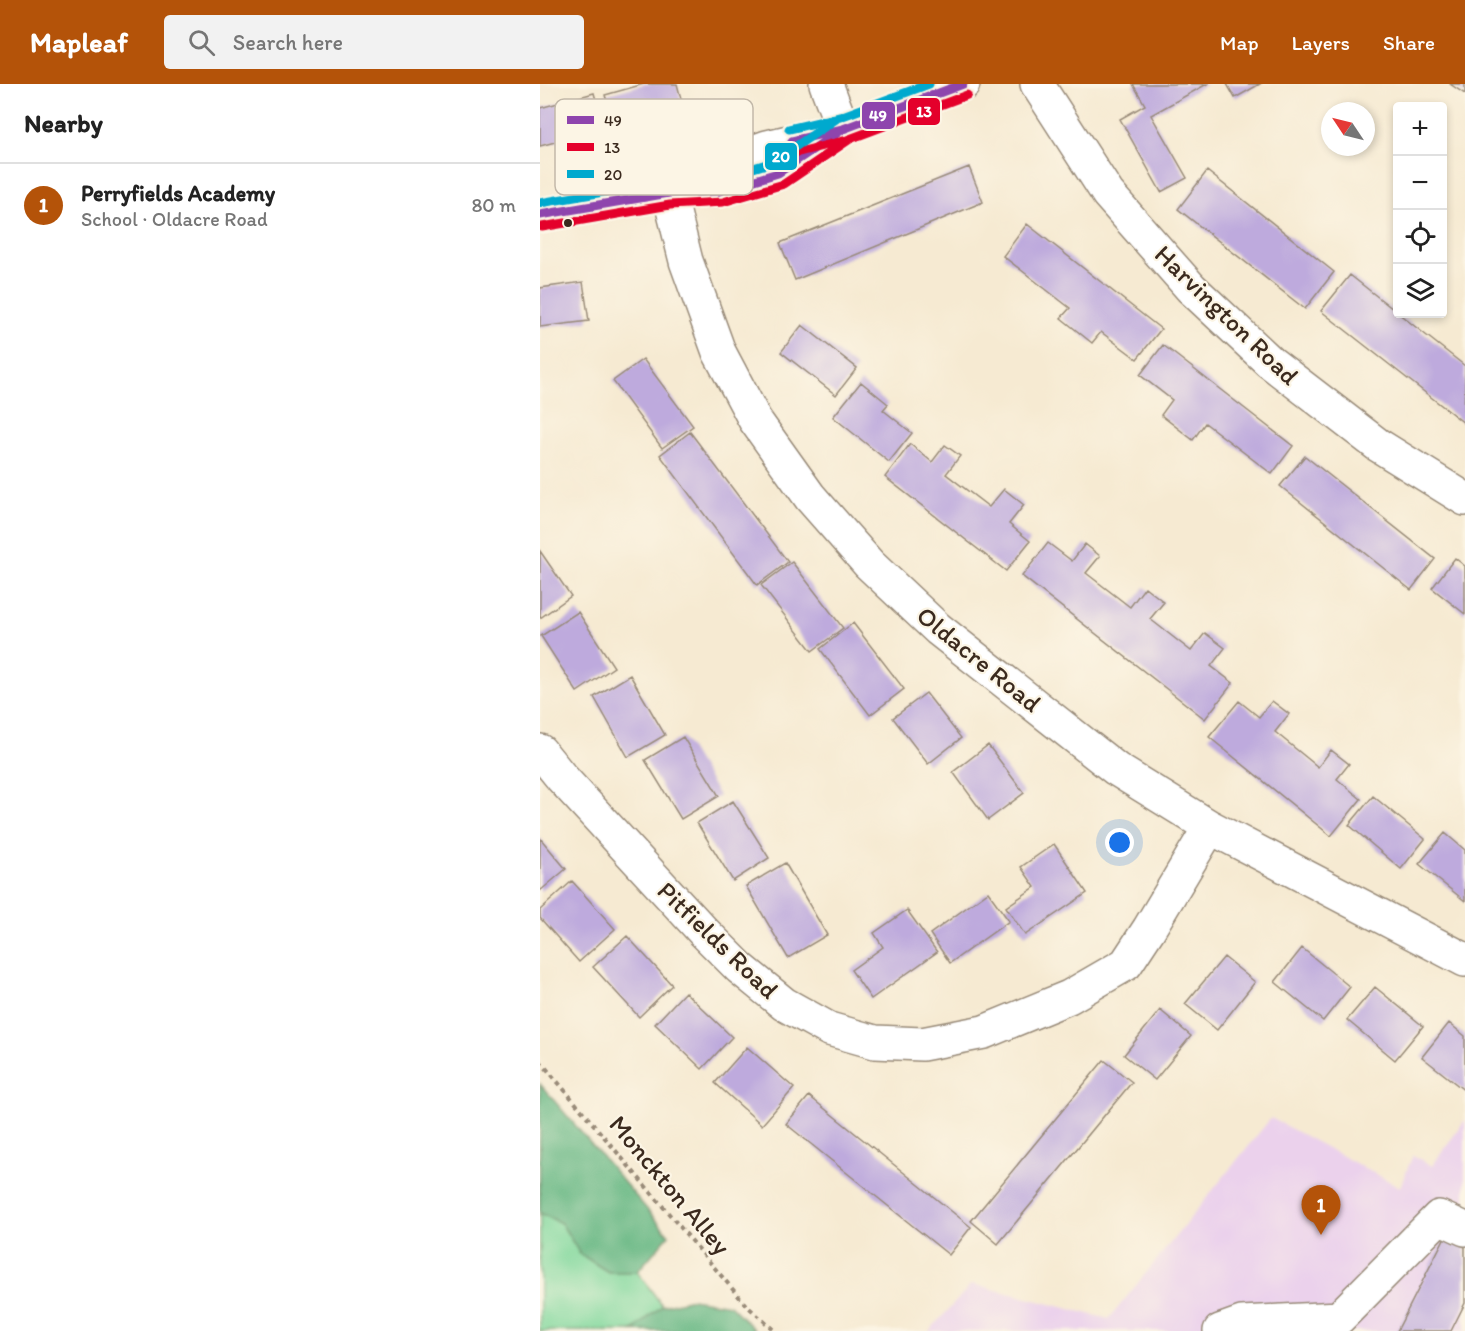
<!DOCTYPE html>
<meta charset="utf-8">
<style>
:root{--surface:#fff;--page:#f2f2f2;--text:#222;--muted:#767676;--line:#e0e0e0;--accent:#b45309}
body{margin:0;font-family:Itim,sans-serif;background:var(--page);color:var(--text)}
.controls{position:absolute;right:18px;top:18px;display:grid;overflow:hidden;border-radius:6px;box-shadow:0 3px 9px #0003}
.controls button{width:54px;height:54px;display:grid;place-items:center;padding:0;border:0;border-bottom:2px solid var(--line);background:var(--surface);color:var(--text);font:30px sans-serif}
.compass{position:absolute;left:781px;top:18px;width:54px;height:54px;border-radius:50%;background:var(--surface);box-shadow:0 3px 9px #0003;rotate:305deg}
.you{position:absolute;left:580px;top:759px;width:21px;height:21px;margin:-15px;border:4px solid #fff;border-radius:50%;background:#1a73e8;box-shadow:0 0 0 9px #1a73e833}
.badge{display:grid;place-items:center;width:39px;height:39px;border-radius:50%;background:var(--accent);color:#fff;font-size:20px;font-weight:700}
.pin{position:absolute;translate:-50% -50px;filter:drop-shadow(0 2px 3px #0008)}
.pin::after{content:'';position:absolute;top:32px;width:21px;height:18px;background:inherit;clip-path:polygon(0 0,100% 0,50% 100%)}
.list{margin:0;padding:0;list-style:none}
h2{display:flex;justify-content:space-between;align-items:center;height:78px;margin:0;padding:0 24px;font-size:26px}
h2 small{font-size:20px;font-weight:400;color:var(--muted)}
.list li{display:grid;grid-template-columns:39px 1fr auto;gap:18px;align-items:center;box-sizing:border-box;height:84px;padding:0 24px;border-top:2px solid var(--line)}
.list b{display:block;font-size:22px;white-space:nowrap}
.list p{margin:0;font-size:20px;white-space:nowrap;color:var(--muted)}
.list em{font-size:20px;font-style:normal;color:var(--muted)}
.icon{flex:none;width:33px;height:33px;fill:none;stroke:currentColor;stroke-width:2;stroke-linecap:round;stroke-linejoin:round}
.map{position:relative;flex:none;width:925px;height:1247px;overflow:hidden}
header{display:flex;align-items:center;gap:36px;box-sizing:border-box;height:84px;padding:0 30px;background:var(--accent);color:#fff}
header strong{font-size:28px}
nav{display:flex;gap:33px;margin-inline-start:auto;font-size:21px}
.search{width:420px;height:54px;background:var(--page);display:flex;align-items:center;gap:15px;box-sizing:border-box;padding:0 21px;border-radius:6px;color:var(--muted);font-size:22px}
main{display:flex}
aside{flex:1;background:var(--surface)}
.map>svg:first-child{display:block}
.built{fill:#ebd1ec}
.green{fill:#81d89d;stroke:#5e815e;stroke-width:1.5}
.forest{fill:#68b884;stroke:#527151;stroke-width:1.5}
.building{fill:#beaadd}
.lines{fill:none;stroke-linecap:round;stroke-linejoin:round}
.minor-casing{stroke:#988a78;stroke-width:36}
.path{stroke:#988a78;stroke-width:4;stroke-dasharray:4.5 4.5;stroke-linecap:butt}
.minor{stroke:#fff;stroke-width:33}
.bus-1-casing{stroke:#fcf5e5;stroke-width:14}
.bus-2-casing{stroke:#fcf5e5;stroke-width:14}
.bus-3-casing{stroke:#fcf5e5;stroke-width:14}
.bus-1{stroke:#8e44ad;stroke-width:9}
.bus-2{stroke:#e4002b;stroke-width:9}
.bus-3{stroke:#00a9ce;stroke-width:9}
.bus-dot{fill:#3b2a1e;stroke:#fcf5e5;stroke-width:2}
.labels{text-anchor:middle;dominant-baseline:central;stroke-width:4.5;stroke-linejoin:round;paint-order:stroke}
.street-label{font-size:26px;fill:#3b2a1e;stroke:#fcf5e5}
.key{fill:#fcf5e5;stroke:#c2b8a9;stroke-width:1.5}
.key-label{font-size:16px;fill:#3b2a1e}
.line-badge{stroke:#fcf5e5;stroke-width:2}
.badge-label{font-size:16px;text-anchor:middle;font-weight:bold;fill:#fff}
</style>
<header>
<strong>Mapleaf</strong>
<div class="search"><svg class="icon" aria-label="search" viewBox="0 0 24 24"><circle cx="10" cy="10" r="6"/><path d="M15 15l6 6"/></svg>Search here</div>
<nav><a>Map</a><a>Layers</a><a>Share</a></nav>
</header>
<main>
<aside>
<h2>Nearby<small></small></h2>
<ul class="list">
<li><span class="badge">1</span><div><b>Perryfields Academy</b><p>School · Oldacre Road</p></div><em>80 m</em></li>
</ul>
</aside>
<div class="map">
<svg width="925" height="1247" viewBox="0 0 925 1247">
<rect width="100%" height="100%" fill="#fcf5e5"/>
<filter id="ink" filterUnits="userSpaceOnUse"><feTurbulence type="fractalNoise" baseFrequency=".0167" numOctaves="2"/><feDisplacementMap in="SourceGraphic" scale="12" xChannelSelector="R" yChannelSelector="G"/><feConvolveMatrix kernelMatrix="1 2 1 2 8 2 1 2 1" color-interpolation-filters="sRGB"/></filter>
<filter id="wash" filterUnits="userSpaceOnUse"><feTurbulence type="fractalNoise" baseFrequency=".008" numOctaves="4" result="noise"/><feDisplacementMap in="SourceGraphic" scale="24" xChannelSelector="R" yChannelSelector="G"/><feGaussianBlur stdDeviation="1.35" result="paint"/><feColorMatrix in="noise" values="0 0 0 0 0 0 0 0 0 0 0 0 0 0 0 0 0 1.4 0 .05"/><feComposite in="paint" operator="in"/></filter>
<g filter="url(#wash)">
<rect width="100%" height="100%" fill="#f6ead2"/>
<path class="built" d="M731,1034L860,1103L873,1071L892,1082L925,1036V1247H389L432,1200L569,1235Z"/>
<path class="green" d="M0,1057L128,1229L113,1247H0Z"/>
<path class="forest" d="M0,1000L129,1151L97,1188H68L40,1170L21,1139L0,1129Z
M152,1215L190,1221L216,1247H92L122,1222Z"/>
<g id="blocks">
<path class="building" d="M104,0H137L144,26L75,45L65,11Z
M593,0H667L611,31L647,94L621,108L580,35L605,21Z
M687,0H720L695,14Z
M910,0H925V10Z
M54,9L64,45L0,62V24Z
M429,83L443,118L255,196L240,159Z
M667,87L794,188L765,225L638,125Z
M487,140L621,245L597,275L561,248L552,259L521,234L530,224L463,172Z
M810,191L925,282L924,339L781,227Z
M43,198L49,237L0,243V204Z
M262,241L317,284L296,311L241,268Z
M623,261L753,362L732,390L665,339L653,356L621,331L632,316L600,291Z
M103,275L153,342L122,364L73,297Z
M321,298L348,320L343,326L372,349L349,378L293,333Z
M150,348L248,478L217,501L120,371Z
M370,360L392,378L405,361L420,372L406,390L449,423L464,405L484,421L469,440L490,457L466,487L345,393Z
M765,372L895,475L871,506L740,402Z
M508,459L532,477L545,460L560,472L546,489L590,523L605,503L624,518L610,535L651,567L665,549L685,564L671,582L693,599L665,635L482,492Z
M0,467L31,512L0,534Z
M915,474L925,482V530L892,504Z
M252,478L303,544L272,567L221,501Z
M38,528L74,583L37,608L1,552Z
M313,539L364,605L330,631L280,565Z
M90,591L125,651L88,673L54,613Z
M386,609L421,654L388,680L353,634Z
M699,617L719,633L732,617L749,630L735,648L778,683L791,666L809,680L797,695L821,715L791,752L669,653Z
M143,653L179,712L141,735L105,676Z
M448,661L484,709L448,736L413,688Z
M833,712L885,755L861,785L809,741Z
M193,717L229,774L193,797L157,739Z
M905,749L925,766V817L879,780Z
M0,754L26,785L0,807Z
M514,760L547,809L485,851L466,823L495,803L481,783Z
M245,779L287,851L248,874L206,802Z
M32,797L75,845L39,878L0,834V826Z
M448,808L469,837L410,879L390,850Z
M367,826L397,868L331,915L311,886L343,863L334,849Z
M87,852L132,901L99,933L53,883Z
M762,864L810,903L783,937L735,898Z
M684,873L715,898L677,946L645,920Z
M835,903L883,942L855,976L807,936Z
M145,908L192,953L162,985L115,940Z
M620,926L651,952L615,996L584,971Z
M909,939L925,952V1007L882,973Z
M207,963L254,1004L222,1041L175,999Z
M564,976L592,998L458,1160L431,1137Z
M269,1012L431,1143L409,1171L246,1040Z
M905,1153L925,1163V1219L911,1247H857Z"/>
</g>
</g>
<g filter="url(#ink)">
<use href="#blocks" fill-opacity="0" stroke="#988a78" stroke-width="1.5"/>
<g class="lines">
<g class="minor-casing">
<path id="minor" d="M286,0L303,45
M497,0L568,110L651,204L730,278L838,361L925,415
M133,107L172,83L227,63L303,45L423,0
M129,109L146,177L179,268L215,336L270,413L329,480L398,545L576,685L670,743L925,876
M0,131L129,109L179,107L238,89L303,45
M0,667L22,694L163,847L200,884L244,920L289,945L335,958L382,960L444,948L529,913L586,880L609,845L670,743
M680,1247L702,1239L799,1234L899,1133L925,1145"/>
</g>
<path class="path" d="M0,977L206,1221L235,1247"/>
<use href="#minor" class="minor"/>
<g class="bus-1-casing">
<path id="bus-1" d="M252,57L303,45L423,0
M0,131L129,109L179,107L238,89L303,45"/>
</g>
<g class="bus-2-casing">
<path id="bus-2" d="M255,69L307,56L427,11
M2,143L130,121L183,118L244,100L310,55"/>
</g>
<g class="bus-3-casing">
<path id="bus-3" d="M249,45L300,33L389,0
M0,119L127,97L177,95L233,78L296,35"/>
</g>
<use href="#bus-1" class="bus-1"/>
<use href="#bus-2" class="bus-2"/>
<use href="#bus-3" class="bus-3"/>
</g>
</g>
<circle class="bus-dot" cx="28" cy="139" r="5"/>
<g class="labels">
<g class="street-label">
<text transform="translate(687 231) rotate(44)">Harvington Road</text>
<text transform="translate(439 575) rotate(39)">Oldacre Road</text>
<text transform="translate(178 856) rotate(44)">Pitfields Road</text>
<text transform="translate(130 1101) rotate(50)">Monckton Alley</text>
</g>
</g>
<rect x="15" y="15" width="198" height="96" rx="9" class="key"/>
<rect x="27" y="32" width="27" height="8" fill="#8e44ad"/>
<rect x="27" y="59" width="27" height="8" fill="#e4002b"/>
<rect x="27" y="86" width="27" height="8" fill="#00a9ce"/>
<g class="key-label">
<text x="64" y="42">49</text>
<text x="64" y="69">13</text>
<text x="64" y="96">20</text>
</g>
<g class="line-badge">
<rect x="367" y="13" width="34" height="29" rx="6" fill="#e4002b"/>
<rect x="321" y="17" width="35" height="29" rx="6" fill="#8e44ad"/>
<rect x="224" y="58" width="34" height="29" rx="6" fill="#00a9ce"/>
</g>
<g class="badge-label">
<text x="384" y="33">13</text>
<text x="338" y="37">49</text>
<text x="241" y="78">20</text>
</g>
</svg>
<div class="controls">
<button>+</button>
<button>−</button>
<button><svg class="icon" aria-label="locate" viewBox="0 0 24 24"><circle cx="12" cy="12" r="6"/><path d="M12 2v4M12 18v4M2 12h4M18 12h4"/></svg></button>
<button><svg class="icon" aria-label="layers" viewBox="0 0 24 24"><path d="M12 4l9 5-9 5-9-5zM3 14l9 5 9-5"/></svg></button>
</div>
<svg class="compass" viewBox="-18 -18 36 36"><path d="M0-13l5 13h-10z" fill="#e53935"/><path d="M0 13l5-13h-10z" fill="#767676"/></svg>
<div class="you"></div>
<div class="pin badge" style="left:781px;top:1151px">1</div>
</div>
</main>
